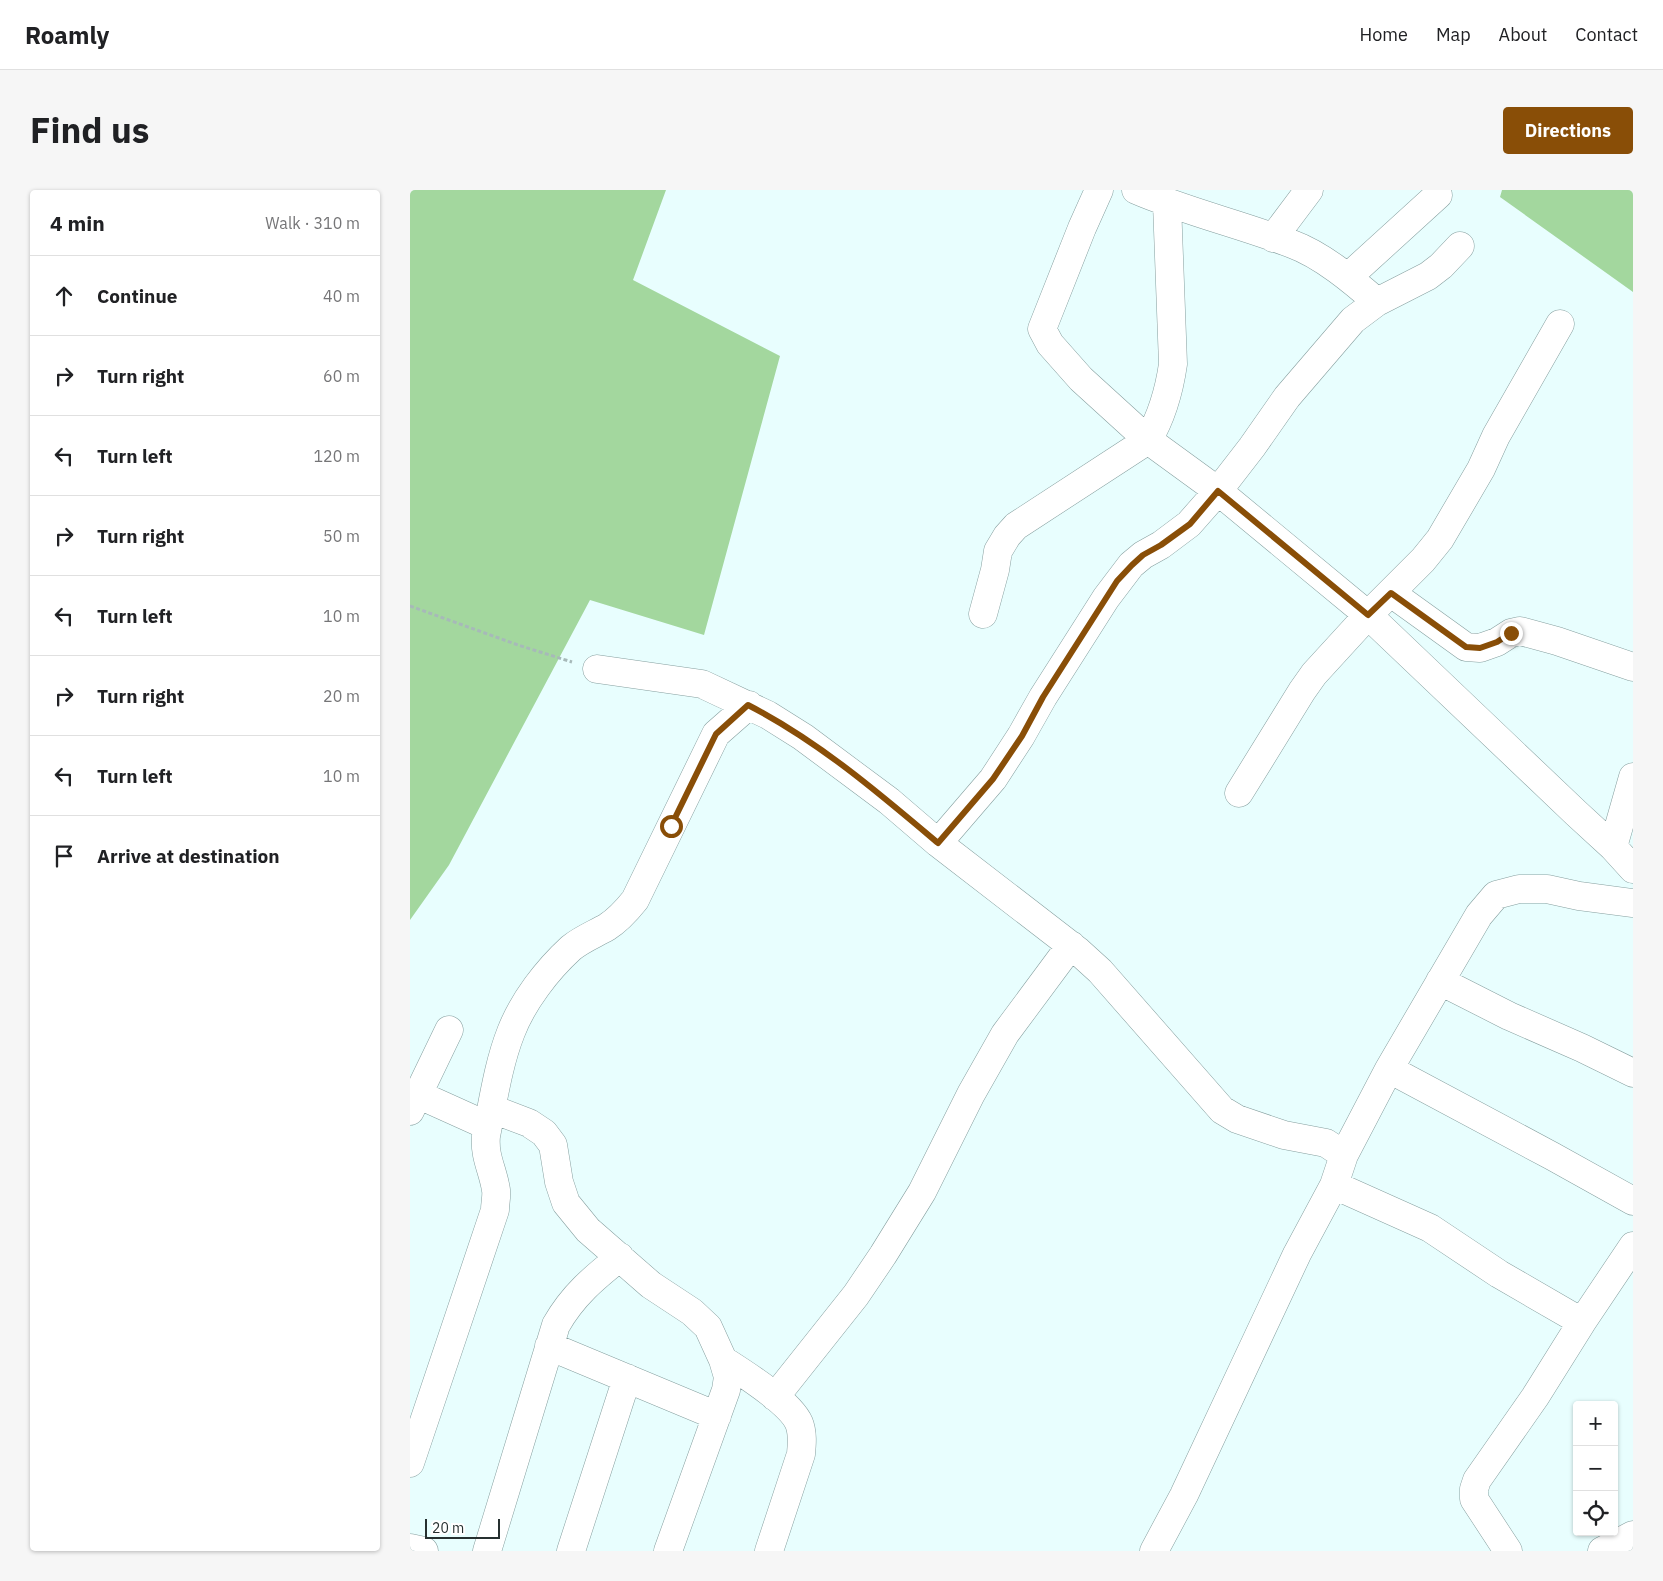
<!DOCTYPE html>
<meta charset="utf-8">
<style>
:root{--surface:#fff;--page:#f6f6f6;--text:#202124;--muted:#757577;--line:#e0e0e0;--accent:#894e07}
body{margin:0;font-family:"IBM Plex Sans",sans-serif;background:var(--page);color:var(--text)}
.controls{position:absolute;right:15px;bottom:15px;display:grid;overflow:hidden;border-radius:5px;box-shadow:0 1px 4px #0004}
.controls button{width:45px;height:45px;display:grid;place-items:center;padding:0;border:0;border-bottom:1px solid var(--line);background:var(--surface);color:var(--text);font:25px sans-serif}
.scale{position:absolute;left:15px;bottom:12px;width:75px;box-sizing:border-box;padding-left:5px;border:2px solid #263030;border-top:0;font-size:14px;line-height:18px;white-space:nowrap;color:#263030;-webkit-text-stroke:4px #fff;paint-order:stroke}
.stop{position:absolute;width:15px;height:15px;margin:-11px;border:4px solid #894e07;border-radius:50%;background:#fff}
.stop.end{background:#894e07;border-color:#fff;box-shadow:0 1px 5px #0008}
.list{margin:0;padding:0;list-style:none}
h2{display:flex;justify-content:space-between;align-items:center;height:65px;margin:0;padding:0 20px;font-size:21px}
h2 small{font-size:16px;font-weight:400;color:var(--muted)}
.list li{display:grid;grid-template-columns:32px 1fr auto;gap:15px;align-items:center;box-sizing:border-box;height:80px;padding:0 20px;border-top:1px solid var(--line)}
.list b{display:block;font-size:19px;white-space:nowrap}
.list em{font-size:16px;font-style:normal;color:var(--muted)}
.icon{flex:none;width:28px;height:28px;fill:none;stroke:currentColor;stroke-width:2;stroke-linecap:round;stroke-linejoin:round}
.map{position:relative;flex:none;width:1223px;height:1361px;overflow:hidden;border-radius:5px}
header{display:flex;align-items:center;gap:30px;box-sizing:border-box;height:70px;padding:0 25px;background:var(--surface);border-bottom:1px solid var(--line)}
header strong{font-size:24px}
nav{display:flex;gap:28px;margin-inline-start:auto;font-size:18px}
.intro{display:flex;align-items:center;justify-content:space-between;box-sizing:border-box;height:120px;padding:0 30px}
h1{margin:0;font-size:35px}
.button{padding:12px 22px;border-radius:5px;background:var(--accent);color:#fff;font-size:18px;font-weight:700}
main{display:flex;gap:30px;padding:0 30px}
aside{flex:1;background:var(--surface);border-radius:5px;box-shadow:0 1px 4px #0004}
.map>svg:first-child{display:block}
.green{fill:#a3d79e}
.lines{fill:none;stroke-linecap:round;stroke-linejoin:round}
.minor-casing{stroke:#869f9f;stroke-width:29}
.path{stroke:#a7b9b9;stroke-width:3;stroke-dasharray:4 2.5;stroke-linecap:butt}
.minor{stroke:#fff;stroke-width:28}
.route{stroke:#894e07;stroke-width:6}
</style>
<header>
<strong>Roamly</strong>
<nav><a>Home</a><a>Map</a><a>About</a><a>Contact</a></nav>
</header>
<div class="intro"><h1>Find us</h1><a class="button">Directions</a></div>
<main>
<aside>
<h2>4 min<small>Walk · 310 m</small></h2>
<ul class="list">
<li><svg class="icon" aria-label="ahead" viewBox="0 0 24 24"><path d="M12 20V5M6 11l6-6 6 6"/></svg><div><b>Continue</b></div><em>40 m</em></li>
<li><svg class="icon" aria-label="right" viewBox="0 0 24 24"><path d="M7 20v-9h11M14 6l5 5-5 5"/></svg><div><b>Turn right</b></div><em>60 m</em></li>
<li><svg class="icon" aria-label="left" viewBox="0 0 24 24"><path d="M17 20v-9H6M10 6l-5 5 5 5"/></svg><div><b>Turn left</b></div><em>120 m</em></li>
<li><svg class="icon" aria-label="right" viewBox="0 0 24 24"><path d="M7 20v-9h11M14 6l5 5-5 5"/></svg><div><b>Turn right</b></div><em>50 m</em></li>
<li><svg class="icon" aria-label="left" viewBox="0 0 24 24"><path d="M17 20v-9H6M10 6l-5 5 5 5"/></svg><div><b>Turn left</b></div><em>10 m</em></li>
<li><svg class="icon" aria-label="right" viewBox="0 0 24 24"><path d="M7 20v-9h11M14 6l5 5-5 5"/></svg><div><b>Turn right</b></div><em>20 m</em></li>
<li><svg class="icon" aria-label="left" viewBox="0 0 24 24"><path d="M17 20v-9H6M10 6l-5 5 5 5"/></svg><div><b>Turn left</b></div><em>10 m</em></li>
<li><svg class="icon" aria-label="arrive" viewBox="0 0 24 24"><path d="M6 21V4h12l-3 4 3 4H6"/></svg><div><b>Arrive at destination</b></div></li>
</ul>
</aside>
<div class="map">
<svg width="1223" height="1361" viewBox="0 0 1223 1361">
<rect width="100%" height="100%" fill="#e8fefe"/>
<path class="green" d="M0,0H256L223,90L370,166L294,445L180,410L39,675L0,730Z
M1092,0H1223V102L1090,7Z"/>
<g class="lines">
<g class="minor-casing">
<path id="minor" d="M689,0L672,38L632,139L640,154L671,189L738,250L808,301L958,425L1166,623L1203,657L1223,679
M726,0C777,22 830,34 882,54C912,65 943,91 967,112
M863,48L899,0
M938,87L1028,5
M981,403L1056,457L1070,458L1087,452L1101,443L1110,441L1147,451L1223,477
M573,424L585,380L588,361L597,346L606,336L738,250C752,226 759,202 763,174L757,13
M187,479L292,494L358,525L393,547L479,611L528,653L668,761L690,781L812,920L827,929L874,945L916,953L934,965
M829,603L892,501L904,484L958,425L1013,370L1030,349L1071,279L1086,246L1150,134
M528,653L583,589L611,546L633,507L696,408L721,375L733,365L751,355L779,334L808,301L842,257L877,207L943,130L967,112L1018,86L1031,76L1050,56
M1203,657L1223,587
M1030,791L1099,826L1172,858L1223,883
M979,879L1069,725L1086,705L1109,699H1137L1169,706L1223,713
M7,904L78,936
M82,919L119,933L134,943L143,955L149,992L156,1013L178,1040L241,1095L282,1122L298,1137L313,1170L318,1187L316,1200L258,1361
M0,921L39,840
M924,995L1020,1038L1089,1084L1172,1132
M139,1156L307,1226
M313,1170C333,1183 380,1212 389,1233C393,1243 392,1254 391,1264L359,1361
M365,1207L446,1105L473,1065L512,1002L561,904L595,844L661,755
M0,1273L85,1020C85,1013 87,1006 86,1000C83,980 74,967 76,946C83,912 88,875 101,842C113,811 137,780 161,758C172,749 185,744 197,737C208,730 217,720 225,710L306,544L339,515
M0,1358L14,1361
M77,1361L146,1135C163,1105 184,1088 210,1067
M161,1361L217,1188
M744,1361L774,1305L887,1064L924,995L934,965L979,879L1142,966L1223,1011
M1098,1361L1064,1309V1299L1067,1290L1125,1207L1172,1132L1223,1056
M1192,1361L1223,1345"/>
</g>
<path class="path" d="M0,416L108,455L162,472"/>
<use href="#minor" class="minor"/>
</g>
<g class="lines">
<path class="route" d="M261,636L306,544L338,515C408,551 469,603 528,653L583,589L612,546L633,507L707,391L722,375L733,365L751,355L780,334L808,301L958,425L981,403L1056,457L1070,458L1087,452L1101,443"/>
</g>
</svg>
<div class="controls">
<button>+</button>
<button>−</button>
<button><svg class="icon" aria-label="locate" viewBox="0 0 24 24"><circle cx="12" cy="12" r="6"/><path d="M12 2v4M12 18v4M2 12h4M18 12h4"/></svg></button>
</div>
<div class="scale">20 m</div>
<div class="stop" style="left:261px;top:636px"></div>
<div class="stop end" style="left:1101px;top:443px"></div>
</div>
</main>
